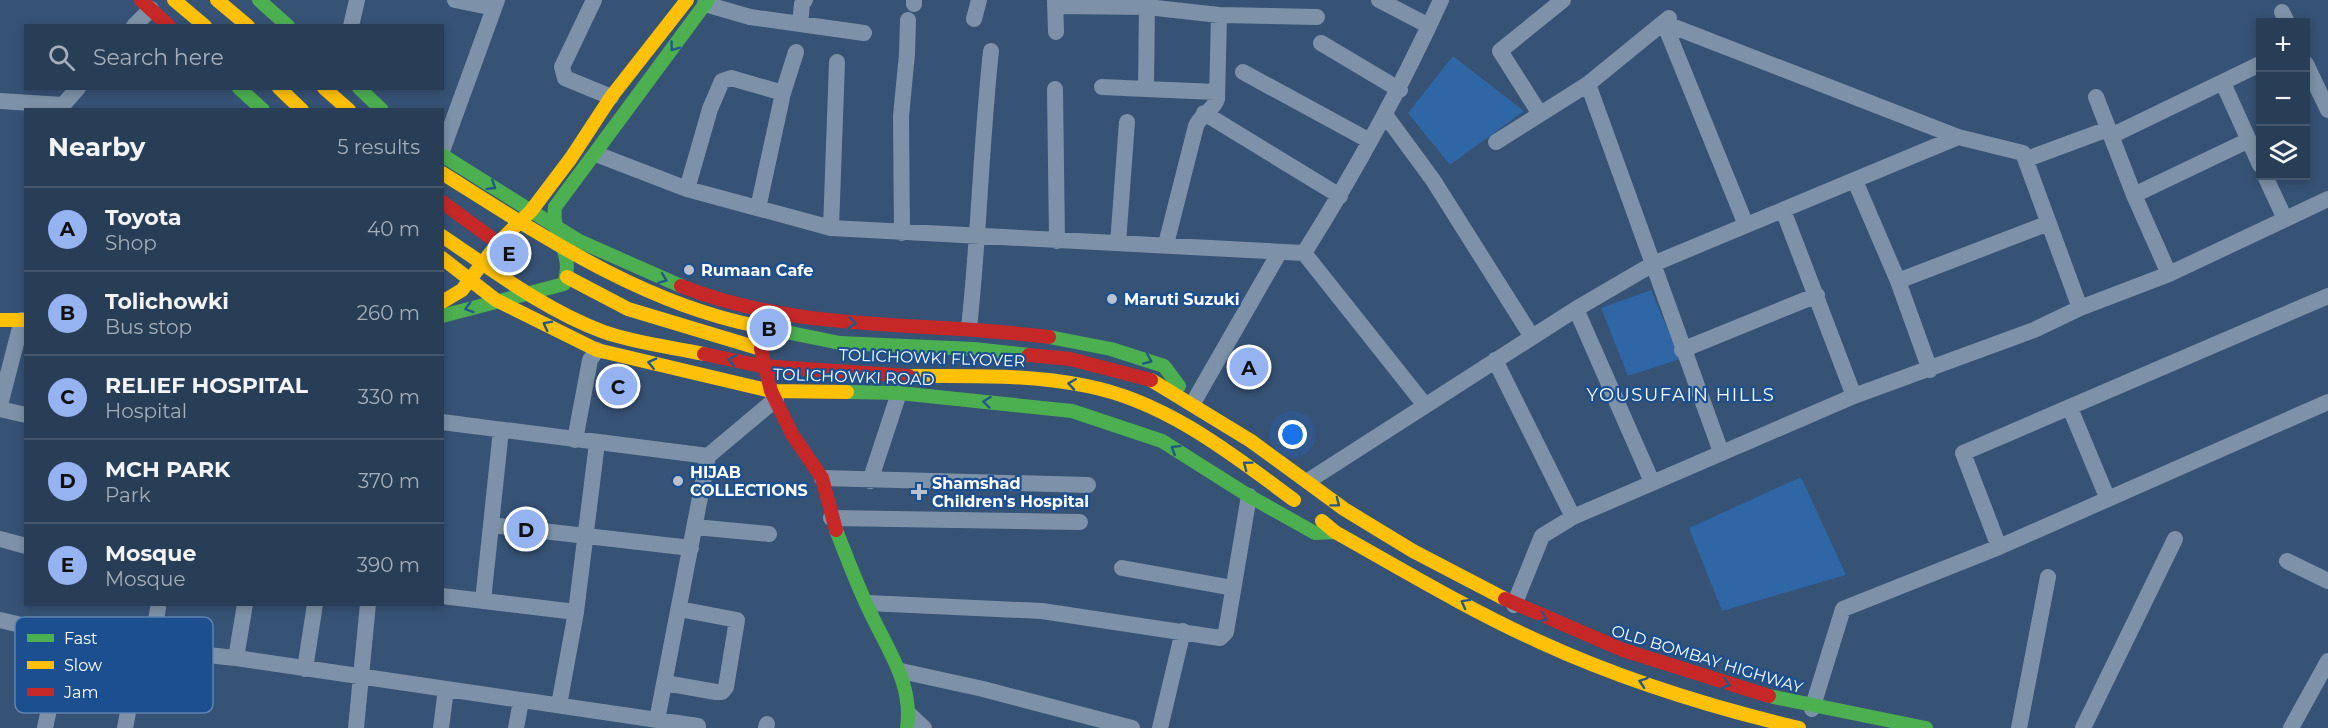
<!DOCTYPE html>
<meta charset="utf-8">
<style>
:root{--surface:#283e57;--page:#30455d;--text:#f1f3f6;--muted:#a5aeba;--line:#44576d;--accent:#95b2f1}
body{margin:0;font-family:Montserrat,sans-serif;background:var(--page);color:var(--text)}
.controls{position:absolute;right:18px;top:18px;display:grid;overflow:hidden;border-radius:0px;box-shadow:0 3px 9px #0003}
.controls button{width:54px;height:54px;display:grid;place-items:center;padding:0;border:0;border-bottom:2px solid var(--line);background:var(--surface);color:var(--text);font:30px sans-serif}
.you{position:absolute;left:1293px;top:435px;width:21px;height:21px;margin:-15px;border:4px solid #fff;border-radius:50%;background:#1a73e8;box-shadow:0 0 0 9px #1a73e833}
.badge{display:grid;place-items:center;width:39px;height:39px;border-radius:50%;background:var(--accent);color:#111;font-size:20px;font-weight:700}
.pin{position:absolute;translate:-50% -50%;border:3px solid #fff;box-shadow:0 2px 6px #0006}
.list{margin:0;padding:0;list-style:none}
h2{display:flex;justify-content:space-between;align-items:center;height:78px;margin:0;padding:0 24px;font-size:26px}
h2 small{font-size:20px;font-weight:400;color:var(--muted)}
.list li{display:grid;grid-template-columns:39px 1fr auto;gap:18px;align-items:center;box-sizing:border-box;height:84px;padding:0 24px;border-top:2px solid var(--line)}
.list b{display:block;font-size:22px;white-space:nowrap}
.list p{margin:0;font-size:20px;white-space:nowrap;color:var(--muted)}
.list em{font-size:20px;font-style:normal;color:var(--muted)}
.icon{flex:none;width:33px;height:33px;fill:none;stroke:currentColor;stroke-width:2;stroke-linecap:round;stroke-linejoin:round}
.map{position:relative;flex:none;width:2328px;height:728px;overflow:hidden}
.search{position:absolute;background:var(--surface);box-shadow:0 3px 9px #0003;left:24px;top:24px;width:420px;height:66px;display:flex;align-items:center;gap:15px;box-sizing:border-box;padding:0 21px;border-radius:0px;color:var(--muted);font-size:22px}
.panel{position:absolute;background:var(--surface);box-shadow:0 3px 9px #0003;left:24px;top:108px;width:420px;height:498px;border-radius:0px}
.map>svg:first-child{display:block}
.green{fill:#2f66a5}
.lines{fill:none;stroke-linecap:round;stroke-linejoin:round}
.street{stroke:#7d92a8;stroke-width:16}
.fast{stroke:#4caf50;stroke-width:14}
.slow{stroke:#ffc107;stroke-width:14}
.jam{stroke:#c62828;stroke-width:14}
.fast-bridge{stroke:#4caf50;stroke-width:14}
.slow-bridge{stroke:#ffc107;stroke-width:14}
.jam-bridge{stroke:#c62828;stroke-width:14}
.oneway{stroke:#205989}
.poi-dot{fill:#b9c2ce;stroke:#1b4f8f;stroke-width:2}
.labels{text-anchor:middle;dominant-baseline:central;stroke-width:4.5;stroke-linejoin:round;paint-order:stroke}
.poi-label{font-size:16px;font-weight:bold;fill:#fff;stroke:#1b4f8f;text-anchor:start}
.street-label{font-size:16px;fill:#fff;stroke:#1b4f8f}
.neighbourhood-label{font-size:18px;letter-spacing:1.5px;fill:#fff;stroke:#1b4f8f}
.key{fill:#1b4f8f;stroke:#5f84b1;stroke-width:1.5}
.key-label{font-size:16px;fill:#fff}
</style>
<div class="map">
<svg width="2328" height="728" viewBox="0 0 2328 728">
<rect width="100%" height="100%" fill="#365274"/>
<path class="green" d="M1453,56L1524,111L1450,165L1408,113Z
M1651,290L1680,359L1628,376L1601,308Z
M1801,477L1846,575L1722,611L1689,528Z"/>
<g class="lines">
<path class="street" d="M455,0L494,8
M594,0L562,67L565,78L611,97
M1055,0L1056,32
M1379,0L1429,26
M705,4L750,17L864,33
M914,4V0
M1055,6L1147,7L1219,15L1317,17
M2282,12L2287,22
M974,19L979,0
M1664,23L1958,137L2023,153L2080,308
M1664,23L1746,225
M800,24L802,4L805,0
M134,26L151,9
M351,26L357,0
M1321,43L1400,90
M2306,64L2328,110
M1243,72L1368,140
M2223,83L2260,165
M1588,84L1721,452
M1102,87L1146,89L1147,0
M1055,89L1057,241
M1146,89L1217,92
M2096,97L2134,195L2169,274
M0,101L63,105L78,88
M1204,113L1340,196
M1540,114L1500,51L1563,0
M1386,116L1433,180L1532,337
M2111,136L2260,64
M1496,142L1588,84L1669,18
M442,151L497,0
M596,154L687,189L831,228L1304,253L1424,404
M2027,159L2108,129
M2265,176L2285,219
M1855,181L1898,281L1930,370
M687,189L710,109L722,81L731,78L783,93
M2134,195L2249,140
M758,208L783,93L796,52
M1783,210L1854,396
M831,228L837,62
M902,233L901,116L907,54L908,20
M1118,243L1127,122
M1166,244L1196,126C1201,114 1214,110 1217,99L1219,15
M1304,253C1355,172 1401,88 1441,0
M1898,281L2049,223
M1576,309L1652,482
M969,328C979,236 981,143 991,51
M1682,350L1817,295
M1495,360L1573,517
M1193,403L1279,253
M0,405L22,320
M2070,408L2107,497
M0,409L26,415
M442,422L708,456L776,399
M575,440L590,360L597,350
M822,478L1088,485
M870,481L899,393
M1308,481L1576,309L1653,264L1958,137
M831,518L1080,522
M491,525L691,548
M695,527L769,534
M0,539L26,546
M1999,547L1963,453L2328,296
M2287,561L2328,581
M1122,568L1233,588
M442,596L576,612
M483,601L501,430
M868,603L1042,611L1220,638L1226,632L1249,496
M1514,605L1542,536L1573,517L1854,396L2034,330L2080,308L2169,274L2328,199
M0,620L102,644L236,658L698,726
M151,651L158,608
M236,658L245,604
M305,669L315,604
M901,671L983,689L1132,728
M665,683L716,692H722L726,687L737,620L679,609
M559,705L576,612L597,443
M1812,709L1843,609L1999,547L2328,402
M909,714L924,728
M657,720L708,456
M45,728L65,635
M125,728L140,649
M356,728L368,604
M441,728L446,689
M516,728L521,701
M766,728L767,724
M1160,728L1183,631
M2019,728L2048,577
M2083,728L2175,539
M2291,728L2328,661"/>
<path class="fast" d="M259,0L288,26
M239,88L263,110
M359,88L382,110
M442,155L579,241L681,286
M442,316L564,284C575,252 551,238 555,207L708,0
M1049,337L1111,349L1164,366L1179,386
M847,392L899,393L1072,411L1162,441L1249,496L1315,533L1335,532
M836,530C848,560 859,591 874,620C891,655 913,687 907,728
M1769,696L1926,728"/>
<path class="slow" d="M174,0L205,26
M217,0L248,26
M279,88L302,110
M324,88L349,110
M442,258L496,300L597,350L771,391L847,392
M567,277L628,309L761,349
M442,302L462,290L498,243L531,211L571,158L611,97L687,0
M0,320H26
M1151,380L1251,441L1344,509L1413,551L1505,599
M1322,521L1335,532C1403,570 1469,610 1540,642C1623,680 1710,707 1799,728"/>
<path class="jam" d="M141,0L169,26
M442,202L498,243
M681,286C799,333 926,321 1049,337
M770,312L761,349L771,391L792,434L822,478L836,530
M1505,599L1623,650L1769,696"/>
<path class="fast-bridge" d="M757,326L840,343L974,349L1029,355"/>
<path class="slow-bridge" d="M442,173C541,235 641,303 757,326
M442,236C494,271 545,310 604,332C635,343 672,347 704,354
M909,376C969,376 1028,374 1087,386C1165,401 1232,454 1294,500"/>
<path class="jam-bridge" d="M704,354L761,366L909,376
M1029,355L1070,359L1151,380"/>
</g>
<defs><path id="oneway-chevron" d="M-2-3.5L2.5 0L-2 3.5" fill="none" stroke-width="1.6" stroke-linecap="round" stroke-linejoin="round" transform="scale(1.5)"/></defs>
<g class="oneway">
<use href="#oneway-chevron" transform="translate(674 47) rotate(126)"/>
<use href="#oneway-chevron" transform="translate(492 186) rotate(32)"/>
<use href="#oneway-chevron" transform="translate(663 279) rotate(21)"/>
<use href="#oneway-chevron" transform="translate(469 308) rotate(163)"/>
<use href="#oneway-chevron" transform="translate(852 323) rotate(6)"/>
<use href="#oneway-chevron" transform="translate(547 325) rotate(-153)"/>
<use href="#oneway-chevron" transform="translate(732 360) rotate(-168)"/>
<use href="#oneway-chevron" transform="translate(1148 360) rotate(23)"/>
<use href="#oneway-chevron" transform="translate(652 363) rotate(-167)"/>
<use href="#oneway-chevron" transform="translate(1072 384) rotate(-171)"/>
<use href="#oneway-chevron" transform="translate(987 402) rotate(-174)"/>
<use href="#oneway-chevron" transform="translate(1175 449) rotate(-148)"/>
<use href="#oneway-chevron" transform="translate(1247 465) rotate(-143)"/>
<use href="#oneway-chevron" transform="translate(1336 503) rotate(37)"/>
<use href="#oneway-chevron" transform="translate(1465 603) rotate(-151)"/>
<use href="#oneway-chevron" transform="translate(1543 618) rotate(23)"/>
<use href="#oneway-chevron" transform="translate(1643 682) rotate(-161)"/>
<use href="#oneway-chevron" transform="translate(1726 684) rotate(16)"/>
</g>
<g class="poi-dot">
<circle cx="689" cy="270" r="6"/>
<circle cx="1112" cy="299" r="6"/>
<circle cx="678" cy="481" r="6"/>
<path d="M916 483h6v6h6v6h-6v6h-6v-6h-6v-6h6z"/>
</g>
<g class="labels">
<g class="poi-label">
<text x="701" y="270">Rumaan Cafe</text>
<text x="1124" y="299">Maruti Suzuki</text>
<text x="690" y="472">HIJAB<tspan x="690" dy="18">COLLECTIONS</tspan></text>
<text x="932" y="483">Shamshad<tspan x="932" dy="18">Children's Hospital</tspan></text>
</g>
<g class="street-label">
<text transform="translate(932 358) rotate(2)">TOLICHOWKI FLYOVER</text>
<text transform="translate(854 377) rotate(2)">TOLICHOWKI ROAD</text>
<text transform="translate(1707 659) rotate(17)">OLD BOMBAY HIGHWAY</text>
</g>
<g class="neighbourhood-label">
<text x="1681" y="395">YOUSUFAIN HILLS</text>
</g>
</g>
<rect x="15" y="617" width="198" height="96" rx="9" class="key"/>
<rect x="27" y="634" width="27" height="8" fill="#4caf50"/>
<rect x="27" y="661" width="27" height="8" fill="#ffc107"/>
<rect x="27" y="688" width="27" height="8" fill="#c62828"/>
<g class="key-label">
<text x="64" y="644">Fast</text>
<text x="64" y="671">Slow</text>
<text x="64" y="698">Jam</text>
</g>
</svg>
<div class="controls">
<button>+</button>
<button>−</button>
<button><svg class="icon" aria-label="layers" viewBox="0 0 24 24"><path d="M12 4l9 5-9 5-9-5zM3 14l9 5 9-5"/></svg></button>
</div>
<div class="you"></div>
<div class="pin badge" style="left:1249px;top:367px">A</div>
<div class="pin badge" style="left:769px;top:328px">B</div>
<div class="pin badge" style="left:618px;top:386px">C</div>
<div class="pin badge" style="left:526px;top:529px">D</div>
<div class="pin badge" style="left:509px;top:253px">E</div>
<div class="search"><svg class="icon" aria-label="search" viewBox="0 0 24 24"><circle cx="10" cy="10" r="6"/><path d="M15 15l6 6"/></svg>Search here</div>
<section class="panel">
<h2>Nearby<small>5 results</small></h2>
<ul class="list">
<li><span class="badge">A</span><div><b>Toyota</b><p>Shop</p></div><em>40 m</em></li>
<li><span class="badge">B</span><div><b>Tolichowki</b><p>Bus stop</p></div><em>260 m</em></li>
<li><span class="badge">C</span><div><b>RELIEF HOSPITAL</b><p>Hospital</p></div><em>330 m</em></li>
<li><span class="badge">D</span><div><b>MCH PARK</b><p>Park</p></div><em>370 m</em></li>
<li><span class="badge">E</span><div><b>Mosque</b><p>Mosque</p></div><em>390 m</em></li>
</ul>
</section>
</div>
